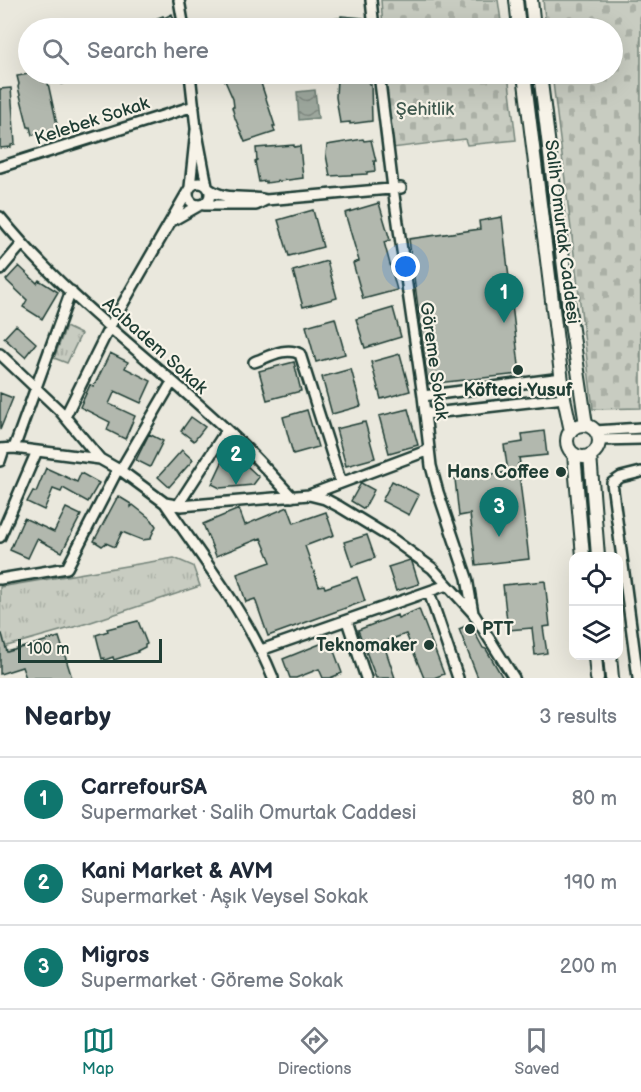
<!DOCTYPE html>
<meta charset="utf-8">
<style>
:root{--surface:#fff;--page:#f6f6f7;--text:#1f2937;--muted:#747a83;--line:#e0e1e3;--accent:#0f766e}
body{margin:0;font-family:"Balsamiq Sans",sans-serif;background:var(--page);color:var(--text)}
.controls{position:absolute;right:18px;bottom:18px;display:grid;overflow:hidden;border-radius:12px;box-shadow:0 6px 24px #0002}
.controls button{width:54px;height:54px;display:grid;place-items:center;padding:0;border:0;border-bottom:2px solid var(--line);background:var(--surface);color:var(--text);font:30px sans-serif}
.scale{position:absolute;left:18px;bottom:15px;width:144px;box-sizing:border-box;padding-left:6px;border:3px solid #1f3d34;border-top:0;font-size:16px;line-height:21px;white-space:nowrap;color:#1f3d34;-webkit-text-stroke:4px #f7f3e8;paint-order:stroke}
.you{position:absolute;left:406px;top:267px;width:21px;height:21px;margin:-15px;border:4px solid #fff;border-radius:50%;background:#1a73e8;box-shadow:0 0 0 9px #1a73e833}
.badge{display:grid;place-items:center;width:39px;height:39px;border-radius:50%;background:var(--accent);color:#fff;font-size:20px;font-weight:700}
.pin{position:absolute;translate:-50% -50px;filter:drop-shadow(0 2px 3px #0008)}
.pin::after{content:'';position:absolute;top:32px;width:21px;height:18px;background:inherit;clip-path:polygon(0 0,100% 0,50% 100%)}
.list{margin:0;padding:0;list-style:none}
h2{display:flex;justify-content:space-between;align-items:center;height:78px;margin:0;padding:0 24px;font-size:26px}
h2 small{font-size:20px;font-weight:400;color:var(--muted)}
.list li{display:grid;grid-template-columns:39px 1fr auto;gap:18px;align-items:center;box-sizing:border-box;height:84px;padding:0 24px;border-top:2px solid var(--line)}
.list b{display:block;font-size:22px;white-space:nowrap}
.list p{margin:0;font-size:20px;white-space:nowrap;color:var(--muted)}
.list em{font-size:20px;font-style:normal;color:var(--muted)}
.icon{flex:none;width:33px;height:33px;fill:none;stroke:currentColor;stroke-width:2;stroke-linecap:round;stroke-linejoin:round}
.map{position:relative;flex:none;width:641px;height:678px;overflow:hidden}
.search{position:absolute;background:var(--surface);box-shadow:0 6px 24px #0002;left:18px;right:18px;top:18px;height:66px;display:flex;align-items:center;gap:15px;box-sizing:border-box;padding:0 21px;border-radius:33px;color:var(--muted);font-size:22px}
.sheet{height:330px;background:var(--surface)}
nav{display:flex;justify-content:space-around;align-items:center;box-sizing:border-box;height:84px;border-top:2px solid var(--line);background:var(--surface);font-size:16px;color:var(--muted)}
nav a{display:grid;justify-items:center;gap:3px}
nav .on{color:var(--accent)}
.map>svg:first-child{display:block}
.cemetery{fill:url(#cemetery-stones);stroke:#74847a;stroke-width:1.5}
.park{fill:url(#park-tufts);stroke:#74847a;stroke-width:1.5}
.water{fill:url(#water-waves);stroke:#6a7c72;stroke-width:1.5}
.building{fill:#b2b8ae;stroke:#1f3d34;stroke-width:1.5}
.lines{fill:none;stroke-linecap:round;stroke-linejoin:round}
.minor-casing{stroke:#1f3d34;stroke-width:14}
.major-casing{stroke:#1f3d34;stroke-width:16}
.minor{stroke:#f7f3e8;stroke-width:9}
.major{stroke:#f7f3e8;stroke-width:12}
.poi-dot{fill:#1f3d34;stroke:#f7f3e8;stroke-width:2}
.labels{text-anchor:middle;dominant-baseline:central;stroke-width:4.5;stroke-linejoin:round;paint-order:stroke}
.park-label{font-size:18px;fill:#415a50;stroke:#f7f3e8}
.street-label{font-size:18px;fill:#1f3d34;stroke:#f7f3e8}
.poi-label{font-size:18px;font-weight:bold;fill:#1f3d34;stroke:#f7f3e8;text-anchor:end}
</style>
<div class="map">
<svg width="641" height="678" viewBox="0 0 641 678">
<defs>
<pattern id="cemetery-stones" width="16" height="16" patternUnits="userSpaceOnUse" patternTransform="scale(1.5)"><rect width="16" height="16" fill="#c8ccc1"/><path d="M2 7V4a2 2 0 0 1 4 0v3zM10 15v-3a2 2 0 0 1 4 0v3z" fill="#abb0a6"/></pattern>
<pattern id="park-tufts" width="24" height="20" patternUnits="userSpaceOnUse" patternTransform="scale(1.5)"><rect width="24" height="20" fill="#c8ccc1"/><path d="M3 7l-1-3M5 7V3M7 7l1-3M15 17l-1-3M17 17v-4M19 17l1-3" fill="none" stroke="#abb0a6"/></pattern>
<pattern id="water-waves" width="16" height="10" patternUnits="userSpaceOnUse" patternTransform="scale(1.5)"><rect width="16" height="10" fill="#9ca69c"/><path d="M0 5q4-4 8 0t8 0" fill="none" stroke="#7f8880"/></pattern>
</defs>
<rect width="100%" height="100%" fill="#eae8dd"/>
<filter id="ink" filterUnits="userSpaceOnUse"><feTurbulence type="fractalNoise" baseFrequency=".0167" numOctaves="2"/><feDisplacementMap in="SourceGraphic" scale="12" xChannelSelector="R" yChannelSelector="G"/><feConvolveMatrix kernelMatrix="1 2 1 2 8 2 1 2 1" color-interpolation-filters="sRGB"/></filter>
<g filter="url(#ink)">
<path class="cemetery" d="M381,0H498L502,28H383Z
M543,0H641V408L593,409L552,74H612V28H546Z
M386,74H508L516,140L467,145L465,139L392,148Z"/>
<path class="park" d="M66,327L81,334L67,363L54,358Z
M174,558L193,566L200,586L88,623L0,648V587Z"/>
<path class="water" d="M315,90L318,118L299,120L297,92Z"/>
<path class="building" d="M172,14L177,28H132L163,16L164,18Z
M341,16L363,18L364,28H332V19L341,18Z
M29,74H46L58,129L49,131L50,132L32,135L30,127H28L18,87L19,84L17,76Z
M58,74H93L62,84Z
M222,74H258L275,126H273L275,132L245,142L235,118L232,107H234L233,99Z
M358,75V77L368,76L369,84H371L372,121L350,124V122L340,123L336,97L337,78Z
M11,88L15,144L11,145V147L0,148V89Z
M363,139L364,141L371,140L376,161H374L375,171L367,172V174L330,176L326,155L327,145Z
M294,145V147L300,146L303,178L266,183V181L259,182L255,161L257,160L256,148Z
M379,203L390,240L384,242L397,290L363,299L353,263L359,261L345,213Z
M313,210L323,247L289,256L278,220Z
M502,217L520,374L428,384L409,239L480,229L479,221Z
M327,261L337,298L303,307L293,271Z
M19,266L37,283L39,280L58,292L42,319L23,307L27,300L6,280Z
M393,308L401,337L365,348L356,319Z
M335,318L345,354L316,362L306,326Z
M16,325L36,343L25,357L4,338Z
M110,353L128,362L125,368L151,381L141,403L115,391L109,404L135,416L125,439L107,430L110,422L80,407L90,385L94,386Z
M400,354L410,391L381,399L371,362Z
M294,362L301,391L267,400L259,371Z
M351,369L361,406L332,414L322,377Z
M0,393L13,398L0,430Z
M408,409L418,445L389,453L379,416Z
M307,410L318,447L293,454L283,417Z
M191,417L205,427L194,441L181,431Z
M365,422L375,458L346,466L336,429Z
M544,431L547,455L519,458L520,463L518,464L529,559L476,565L470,514L459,516L455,479L508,472L504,445L523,442L522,434Z
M149,434L163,441L150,467L136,460Z
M182,450L193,460L169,487L158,477Z
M227,452L234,454L259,477L253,485L220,488L212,484Z
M46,468L77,482L81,473L99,483L88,502L63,488L61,492L53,489L44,510L27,502L33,491L36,492Z
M392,481L419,495L409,515L382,501Z
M361,483L374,490L364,509L351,501Z
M118,496L131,504V507L133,505L152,520L156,526L150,539L142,540L122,532L115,547L106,543L102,546L94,541Z
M288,507L294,523L326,512L334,535L305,546L319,586L324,585L325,588L357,577L365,601L268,636L255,599L246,602L237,574L271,562L261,538L216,556L203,524L239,509L245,525Z
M66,508L81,515L62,552L37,539L28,558L10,550L24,518L54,532Z
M367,535L375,558L352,566L344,542Z
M410,560L412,562L419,584L396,591L388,567Z
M545,581L550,626L543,627L547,653L535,655L532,628L508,630L503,585Z
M419,609L444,674L434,678H424L406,634L383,642L395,678H376L358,630L397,615L398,618Z
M138,621L147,644L145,645V647L137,651L138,652L114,660L113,657L105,660L104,658L102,659L96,635L108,631L107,629Z
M470,624L483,648L486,649L503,678H478L459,629Z
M2,634L7,652L59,637L72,678H26L22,667L0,674V635Z
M330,640L342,673L330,678H323L319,669L296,678H290L283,659Z"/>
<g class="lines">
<g class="minor-casing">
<path id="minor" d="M179,0L184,28
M371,0L374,28
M190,74L196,128L207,186
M379,74L393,188L423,396L431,466L438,492L467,578L473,613
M0,167L194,106
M188 194a11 11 0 1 1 22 0a11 11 0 1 1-22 0Z
M190,187L196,130
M209,189C227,202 247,194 266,200
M204,205H256L266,200L401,188
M0,217C72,306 167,370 248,450C263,465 277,481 292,497
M170,222L200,205
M0,270L22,244
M0,354L60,411L100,459
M254,362C268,357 286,346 300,354L341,483
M423,396L562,378
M425,414L564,398
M65,417L109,328L188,191
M595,431L641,428
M599,440L641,439
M14,448L71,291
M0,449L14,448L100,459L123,472L165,503L181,506L309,495L325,499L340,507L391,538L432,568L473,613L514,678
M0,461L4,449
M120,471L172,382
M309,495L429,450
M165,503C202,558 249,617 273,678
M178,505L226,431
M0,537L37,451
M0,579L67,568L118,469
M429,592L458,678
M347,621L366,678
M261,650L447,585
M638,678L612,483L621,477L641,472"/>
</g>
<g class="major-casing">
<path id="major" d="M516,0L519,28
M531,0L534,28
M524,74L564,398L571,431
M540,74L570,316L586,425
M567 441a16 16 0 1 1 32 0a16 16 0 1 1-32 0Z
M574,454L583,556
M590,455L598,556
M595,656L597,678
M610,656L612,678"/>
</g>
<use href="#minor" class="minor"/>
<use href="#major" class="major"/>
</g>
</g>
<g class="poi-dot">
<circle cx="518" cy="370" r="6"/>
<circle cx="561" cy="472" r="6"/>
<circle cx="470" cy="629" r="6"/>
<circle cx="429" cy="645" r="6"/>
</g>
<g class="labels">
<g class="park-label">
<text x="425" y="109">Şehitlik</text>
</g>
<g class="street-label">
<text transform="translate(92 121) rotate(-18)">Kelebek Sokak</text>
<text transform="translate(562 232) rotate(83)">Salih Omurtak Caddesi</text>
<text transform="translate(155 346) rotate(42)">Acıbadem Sokak</text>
<text transform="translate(434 361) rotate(82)">Göreme Sokak</text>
</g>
<g class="poi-label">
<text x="518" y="390" text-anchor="middle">Köfteci Yusuf</text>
<text x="549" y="472">Hans Coffee</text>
<text x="482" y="629" text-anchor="start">PTT</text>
<text x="417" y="645">Teknomaker</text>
</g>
</g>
</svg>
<div class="controls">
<button><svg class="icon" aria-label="locate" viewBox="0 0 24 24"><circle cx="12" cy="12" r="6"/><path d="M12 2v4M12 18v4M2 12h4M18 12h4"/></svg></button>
<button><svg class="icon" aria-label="layers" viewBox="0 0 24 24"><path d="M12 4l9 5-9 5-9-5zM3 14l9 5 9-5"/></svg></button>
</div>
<div class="scale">100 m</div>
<div class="you"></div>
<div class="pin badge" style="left:504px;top:323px">1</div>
<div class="pin badge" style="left:236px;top:485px">2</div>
<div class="pin badge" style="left:499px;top:537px">3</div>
<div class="search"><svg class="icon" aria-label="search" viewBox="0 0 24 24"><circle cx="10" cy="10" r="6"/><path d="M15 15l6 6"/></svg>Search here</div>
</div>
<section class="sheet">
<h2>Nearby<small>3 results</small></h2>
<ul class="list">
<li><span class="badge">1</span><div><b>CarrefourSA</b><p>Supermarket · Salih Omurtak Caddesi</p></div><em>80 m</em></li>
<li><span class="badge">2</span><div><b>Kani Market &amp; AVM</b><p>Supermarket · Aşık Veysel Sokak</p></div><em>190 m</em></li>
<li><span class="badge">3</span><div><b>Migros</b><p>Supermarket · Göreme Sokak</p></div><em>200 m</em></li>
</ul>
</section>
<nav>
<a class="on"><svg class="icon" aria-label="map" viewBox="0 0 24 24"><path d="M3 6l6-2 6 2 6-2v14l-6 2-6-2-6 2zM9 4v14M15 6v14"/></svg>Map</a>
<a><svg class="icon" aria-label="directions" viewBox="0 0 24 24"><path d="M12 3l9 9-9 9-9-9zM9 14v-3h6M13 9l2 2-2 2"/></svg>Directions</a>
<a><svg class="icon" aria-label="saved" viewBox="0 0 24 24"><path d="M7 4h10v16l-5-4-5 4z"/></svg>Saved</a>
</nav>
